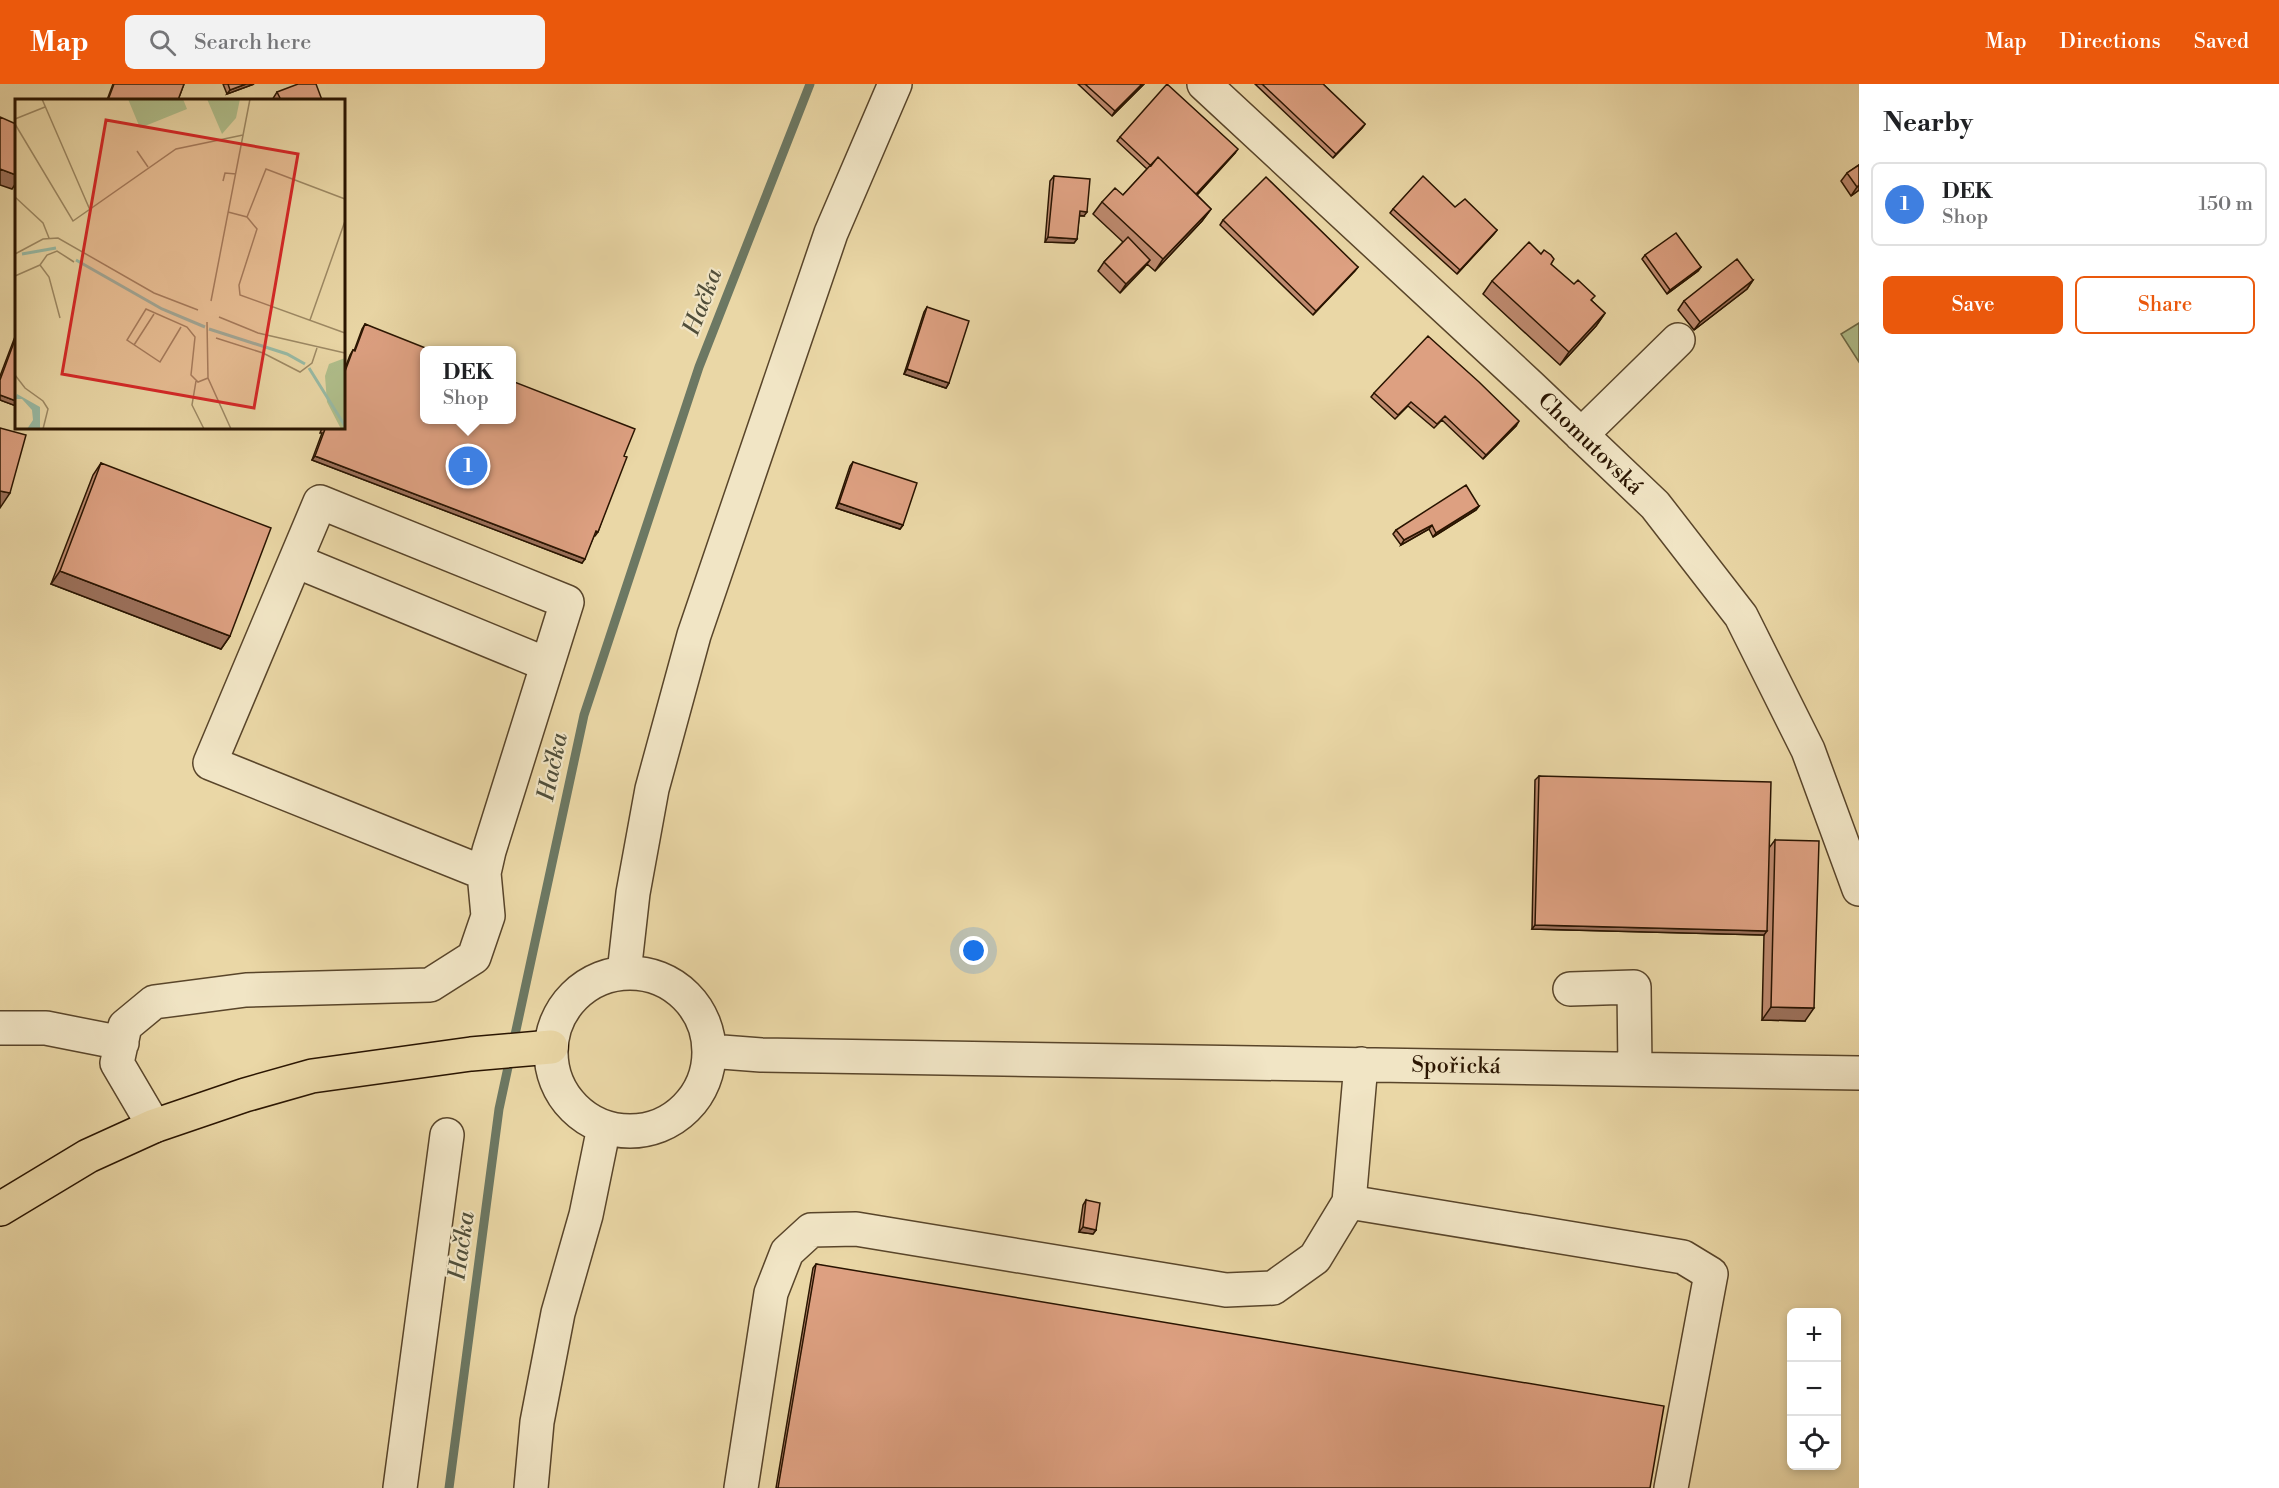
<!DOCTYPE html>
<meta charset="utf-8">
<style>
:root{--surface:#fff;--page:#f2f2f2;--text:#202124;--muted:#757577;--line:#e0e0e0;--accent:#ea580c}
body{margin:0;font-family:"Libre Bodoni",serif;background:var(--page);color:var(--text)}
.controls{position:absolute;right:18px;bottom:18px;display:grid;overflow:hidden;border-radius:9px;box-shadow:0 3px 9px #0003}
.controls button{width:54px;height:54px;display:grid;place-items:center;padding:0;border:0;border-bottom:2px solid var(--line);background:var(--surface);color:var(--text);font:30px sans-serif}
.you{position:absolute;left:974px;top:867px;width:21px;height:21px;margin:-15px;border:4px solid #fff;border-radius:50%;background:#1a73e8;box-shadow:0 0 0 9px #1a73e833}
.badge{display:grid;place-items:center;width:39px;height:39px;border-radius:50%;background:var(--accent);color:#fff;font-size:20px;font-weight:700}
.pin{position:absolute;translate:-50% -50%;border:3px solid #fff;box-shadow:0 2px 6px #0006}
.popup{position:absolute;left:420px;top:262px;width:96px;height:78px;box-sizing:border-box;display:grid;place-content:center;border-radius:9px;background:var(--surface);filter:drop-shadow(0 2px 4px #0005);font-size:20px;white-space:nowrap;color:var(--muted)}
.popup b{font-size:22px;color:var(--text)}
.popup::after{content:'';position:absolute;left:50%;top:100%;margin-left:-12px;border:12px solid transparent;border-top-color:var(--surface)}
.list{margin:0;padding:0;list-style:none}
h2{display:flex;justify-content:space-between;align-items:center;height:78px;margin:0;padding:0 24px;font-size:26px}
h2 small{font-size:20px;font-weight:400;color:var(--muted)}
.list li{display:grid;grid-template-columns:39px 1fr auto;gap:18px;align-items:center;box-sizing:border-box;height:84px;margin:0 12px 12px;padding:0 12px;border:2px solid var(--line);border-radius:9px}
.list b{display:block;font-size:22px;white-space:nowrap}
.list p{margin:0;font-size:20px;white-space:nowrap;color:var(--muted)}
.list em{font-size:20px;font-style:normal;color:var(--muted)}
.actions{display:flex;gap:12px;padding:18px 24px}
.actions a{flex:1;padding:14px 0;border:2px solid var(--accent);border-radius:9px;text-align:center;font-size:21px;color:var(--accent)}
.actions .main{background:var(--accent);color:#fff}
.icon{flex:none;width:33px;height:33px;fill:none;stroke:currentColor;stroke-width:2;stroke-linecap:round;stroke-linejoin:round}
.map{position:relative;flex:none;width:1859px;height:1404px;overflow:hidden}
header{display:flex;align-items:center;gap:36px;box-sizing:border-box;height:84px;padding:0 30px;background:var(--accent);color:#fff}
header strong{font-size:28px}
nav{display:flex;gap:33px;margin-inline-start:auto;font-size:21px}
.search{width:420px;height:54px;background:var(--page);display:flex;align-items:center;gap:15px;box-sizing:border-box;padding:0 21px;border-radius:9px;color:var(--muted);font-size:22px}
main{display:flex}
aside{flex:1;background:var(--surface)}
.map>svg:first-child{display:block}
.green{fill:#b0bf8c;stroke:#6c6a46;stroke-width:1.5}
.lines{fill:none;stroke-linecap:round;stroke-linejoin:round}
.stream{stroke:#6c7863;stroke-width:9}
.minor-casing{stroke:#59452a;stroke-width:36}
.major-casing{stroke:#291400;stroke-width:36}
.minor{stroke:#f1e5c5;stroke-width:33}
.major{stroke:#ead7a6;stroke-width:33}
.wall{fill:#be8a6f;stroke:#291400;stroke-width:1.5}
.shaded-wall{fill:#9b705a;stroke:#291400;stroke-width:1.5}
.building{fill:#dda081;stroke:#291400;stroke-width:1.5}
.labels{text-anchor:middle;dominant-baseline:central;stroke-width:4.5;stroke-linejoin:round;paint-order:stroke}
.street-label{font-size:22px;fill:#291400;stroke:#f1e5c5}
.water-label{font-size:24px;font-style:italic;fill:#504e3a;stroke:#f1e5c5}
.inset-river{fill:none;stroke:#98baa5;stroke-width:3}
.inset-road{fill:none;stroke:#9d8964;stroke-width:1.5}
.view{fill:#d62828;fill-opacity:0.15;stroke:#d62828;stroke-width:3}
.inset-edge{fill:none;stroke:#291400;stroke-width:3}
</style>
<header>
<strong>Map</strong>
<div class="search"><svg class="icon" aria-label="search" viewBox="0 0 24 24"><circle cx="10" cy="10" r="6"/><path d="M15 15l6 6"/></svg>Search here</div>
<nav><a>Map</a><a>Directions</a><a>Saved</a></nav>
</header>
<main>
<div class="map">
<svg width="1859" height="1404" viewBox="0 0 1859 1404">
<rect width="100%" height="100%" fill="#ead7a6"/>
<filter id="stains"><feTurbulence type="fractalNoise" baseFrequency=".00333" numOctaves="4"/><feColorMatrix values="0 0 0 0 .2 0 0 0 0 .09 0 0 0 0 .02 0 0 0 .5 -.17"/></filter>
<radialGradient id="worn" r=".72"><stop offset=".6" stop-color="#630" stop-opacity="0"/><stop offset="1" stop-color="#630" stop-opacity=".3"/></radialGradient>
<path class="green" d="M1859,239V278L1841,250Z"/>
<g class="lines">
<path class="stream" d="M449,1404L499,1025L584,631L699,283L810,0"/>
<g class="minor-casing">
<path id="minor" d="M1204,0L1531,303L1655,421L1741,532L1808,666L1859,805
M1581,351L1678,256
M296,477L546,580
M624,889L633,809L652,705L694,551L831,149L895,0
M551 968a79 79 0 1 1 158 0a79 79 0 1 1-158 0Z
M1570,905L1634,903L1635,984
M0,944H46L122,959
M709,967L761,971L1859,989
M154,1042L117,979L125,942L154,918L246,906L430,901L474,873L488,832L484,789L489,767L567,518L320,418L210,679L484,789
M1349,1118L1683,1173L1711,1190L1671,1404
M400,1404L447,1051
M531,1404L537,1338L558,1229L586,1131L604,1043
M741,1404L771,1209L787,1168L811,1146L856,1145L1226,1206L1273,1204L1315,1174L1349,1118L1361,980"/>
</g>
<g class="major-casing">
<path id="major" d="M0,1125L88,1072L154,1042L245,1011L312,992L471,970L551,963"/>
</g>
<use href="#minor" class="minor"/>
<use href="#major" class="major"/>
</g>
<path class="wall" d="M113,0H184L178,16H107Z
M223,0H254L227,10Z
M1078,0H1144L1112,32Z
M1255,0H1323L1365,40L1362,44L1333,74Z
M277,8L322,16H272Z
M1120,53L1235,69L1197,111L1211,125L1202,137L1155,187L1147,180L1120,209L1098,187L1104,178L1123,158L1093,130L1102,118L1123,111L1147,85L1117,57Z
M1859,81V106L1851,112L1841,97L1847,89Z
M1054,92L1084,132H1079L1077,155L1074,159L1045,158L1050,97Z
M1455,123L1497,146L1457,190L1390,129L1393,125Z
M1223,136L1358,183L1313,231L1220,141Z
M1645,171L1701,183L1698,187L1667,210L1642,175Z
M1753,196L1747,205L1694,246L1678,226L1684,217Z
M1492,197L1592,217L1605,229L1596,242L1560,281L1483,210Z
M927,223L949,299L946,304L904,290L924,228Z
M365,240L624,372L598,448L595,452H594L582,479L312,376L322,349H320L322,344H344V287L350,271L353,266L354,267L362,245Z
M16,250V322L0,316V292Z
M1374,309L1516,342L1483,375L1442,336L1434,344L1408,322L1395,335L1371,313Z
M853,378L903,441L900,445L836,424L850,382Z
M101,379L230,552L221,565L51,500L93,391Z
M1479,422L1476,426L1433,453L1429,445L1401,461L1393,450L1396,446Z
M1539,692L1769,764L1775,756L1805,937L1762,936L1764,851L1532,845L1535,696Z
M1086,1116L1096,1146L1093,1150L1079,1148L1083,1121Z
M816,1180L1650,1404H776L813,1184Z"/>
<path class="shaded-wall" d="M246,0H254L227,10L230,6Z
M1142,0H1144L1112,32L1115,27Z
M1365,40L1362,44L1333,74L1336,70Z
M1238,65L1235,69L1187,122L1190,118Z
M0,85L16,91V99L12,105L0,101Z
M1859,101V106L1851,112L1857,103Z
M1211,125L1202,137L1155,187L1163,175Z
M1080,127L1087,128L1084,132L1077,131Z
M1497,146L1494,150L1457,190L1460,186Z
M1048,153L1077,155L1074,159L1045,158Z
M1150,176L1144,184L1120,209L1126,200Z
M1358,183L1355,187L1313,231L1316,227Z
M1701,183L1698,187L1667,210L1670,206Z
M1753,196L1747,205L1694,246L1700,238Z
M1605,229L1596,242L1560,281L1569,268Z
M907,285L949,299L946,304L904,290Z
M0,311L16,317V322L0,316Z
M1519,337L1516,342L1483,375L1486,371Z
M315,372L585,475L582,479L312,376Z
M0,407L10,409L0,424Z
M839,419L903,441L900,445L836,424Z
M1479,422L1476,426L1433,453L1436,449Z
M1432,441L1429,445L1401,461L1404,456Z
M60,487L230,552L221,565L51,500Z
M1535,841L1767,847L1764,851L1532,845Z
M1771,923L1814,924L1805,937L1762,936Z
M1083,1143L1096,1146L1093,1150L1079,1148Z"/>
<path class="building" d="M114,0H184L178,16H108Z
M228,0H246L230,6Z
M298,0H316L322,16H281L277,8Z
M1085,0H1142L1115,27Z
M1167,0L1238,65L1196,110L1158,73L1151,82L1120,53Z
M1262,0H1323L1365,40L1336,70Z
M0,33L16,40V91L0,85Z
M1158,73L1211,125L1163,175L1102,118L1115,104L1123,111Z
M1859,81V101L1857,103L1847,89Z
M1054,92L1090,95L1087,128L1080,127L1077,155L1048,153Z
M1423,92L1455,123L1465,115L1497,146L1460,186L1393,125Z
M1266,93L1358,183L1316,227L1223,136Z
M1676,149L1701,183L1670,206L1645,171Z
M1128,153L1150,176L1126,200L1104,178Z
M1529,158L1541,170L1544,166L1551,171L1554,175L1551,180L1574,200L1578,196L1595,212L1591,216L1605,229L1569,268L1492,197Z
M1737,175L1753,196L1700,238L1684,217Z
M927,223L969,237L949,299L907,285Z
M365,240L433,267H424V336H512V297L635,345L624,372L627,373L598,448L596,447L585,475L315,372L325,345L323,344H344V290L353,266L355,267Z
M1428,252L1479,298L1519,337L1486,371L1445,332L1437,340L1411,318L1398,331L1374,309Z
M16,253V317L0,311V296Z
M0,344L26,351L10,409L0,407Z
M853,378L917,399L903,441L839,419Z
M101,379L271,444L230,552L60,487Z
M1466,401L1479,422L1436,449L1432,441L1404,456L1396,446Z
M1539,692L1771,698L1767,847L1535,841Z
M1775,756L1819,757L1814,924L1771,923Z
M1086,1116L1100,1119L1096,1146L1083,1143Z
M816,1180L1664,1322L1650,1404H778Z"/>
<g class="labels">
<g class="street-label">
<text transform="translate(1590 360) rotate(44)">Chomutovská</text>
<text transform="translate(1456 982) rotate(1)">Spořická</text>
</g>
<g class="water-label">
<text transform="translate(703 218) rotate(-69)">Hačka</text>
<text transform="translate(553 683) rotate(-78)">Hačka</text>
<text transform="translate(462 1162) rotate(-82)">Hačka</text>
</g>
</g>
<g transform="translate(15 15)">
<rect width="330" height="330" fill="#ead7a6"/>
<path d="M113,0H168L172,10L125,29ZM192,0H225L221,19L207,35ZM330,259V330H326L312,303L310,277L314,265Z" fill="#b0bf8c"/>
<path d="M2,295L25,308V330H12L18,321L17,311L7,300H0Z" fill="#98baa5"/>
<path class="inset-river" d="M7,155L41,149M61,161L147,210L190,228M194,230L272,255L290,265M294,269L330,327"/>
<path class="inset-road" d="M27,0L75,111M0,20L30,8M0,25L58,122L161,50L228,36M122,52L133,68M208,82L210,74L221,75M0,98L28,124L34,139M213,113L232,118L242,130L224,186L225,196L330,234M232,118L251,70L330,100M0,155L28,140L43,139L139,194L183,211M25,166L32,156L42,152L59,163M0,177L25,166L34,178L45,219M196,202L235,0M204,218L243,234L330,254M295,221L330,122M192,223L193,279L216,330M166,228L145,263L112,241L131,210L172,228L180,238L176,276L183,283L193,279M201,239L248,254L285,273L297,264L302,249M119,246L139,215M0,276L10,289L28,302L33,310L28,330M181,282L177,306L189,330"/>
<path class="view" d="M91,21L283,55L239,309L47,275Z"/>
<rect width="330" height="330" class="inset-edge"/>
</g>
<rect width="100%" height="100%" filter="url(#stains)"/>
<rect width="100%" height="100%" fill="url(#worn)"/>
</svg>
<div class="controls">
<button>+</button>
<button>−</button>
<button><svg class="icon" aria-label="locate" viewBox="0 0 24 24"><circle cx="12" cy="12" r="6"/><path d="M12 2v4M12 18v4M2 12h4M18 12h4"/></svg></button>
</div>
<div class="you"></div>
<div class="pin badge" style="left:468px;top:382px;background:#3f7fe0">1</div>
<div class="popup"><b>DEK</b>Shop</div>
</div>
<aside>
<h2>Nearby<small></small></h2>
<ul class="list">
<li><span class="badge" style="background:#3f7fe0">1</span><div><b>DEK</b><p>Shop</p></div><em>150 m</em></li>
</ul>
<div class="actions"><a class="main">Save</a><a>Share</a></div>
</aside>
</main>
